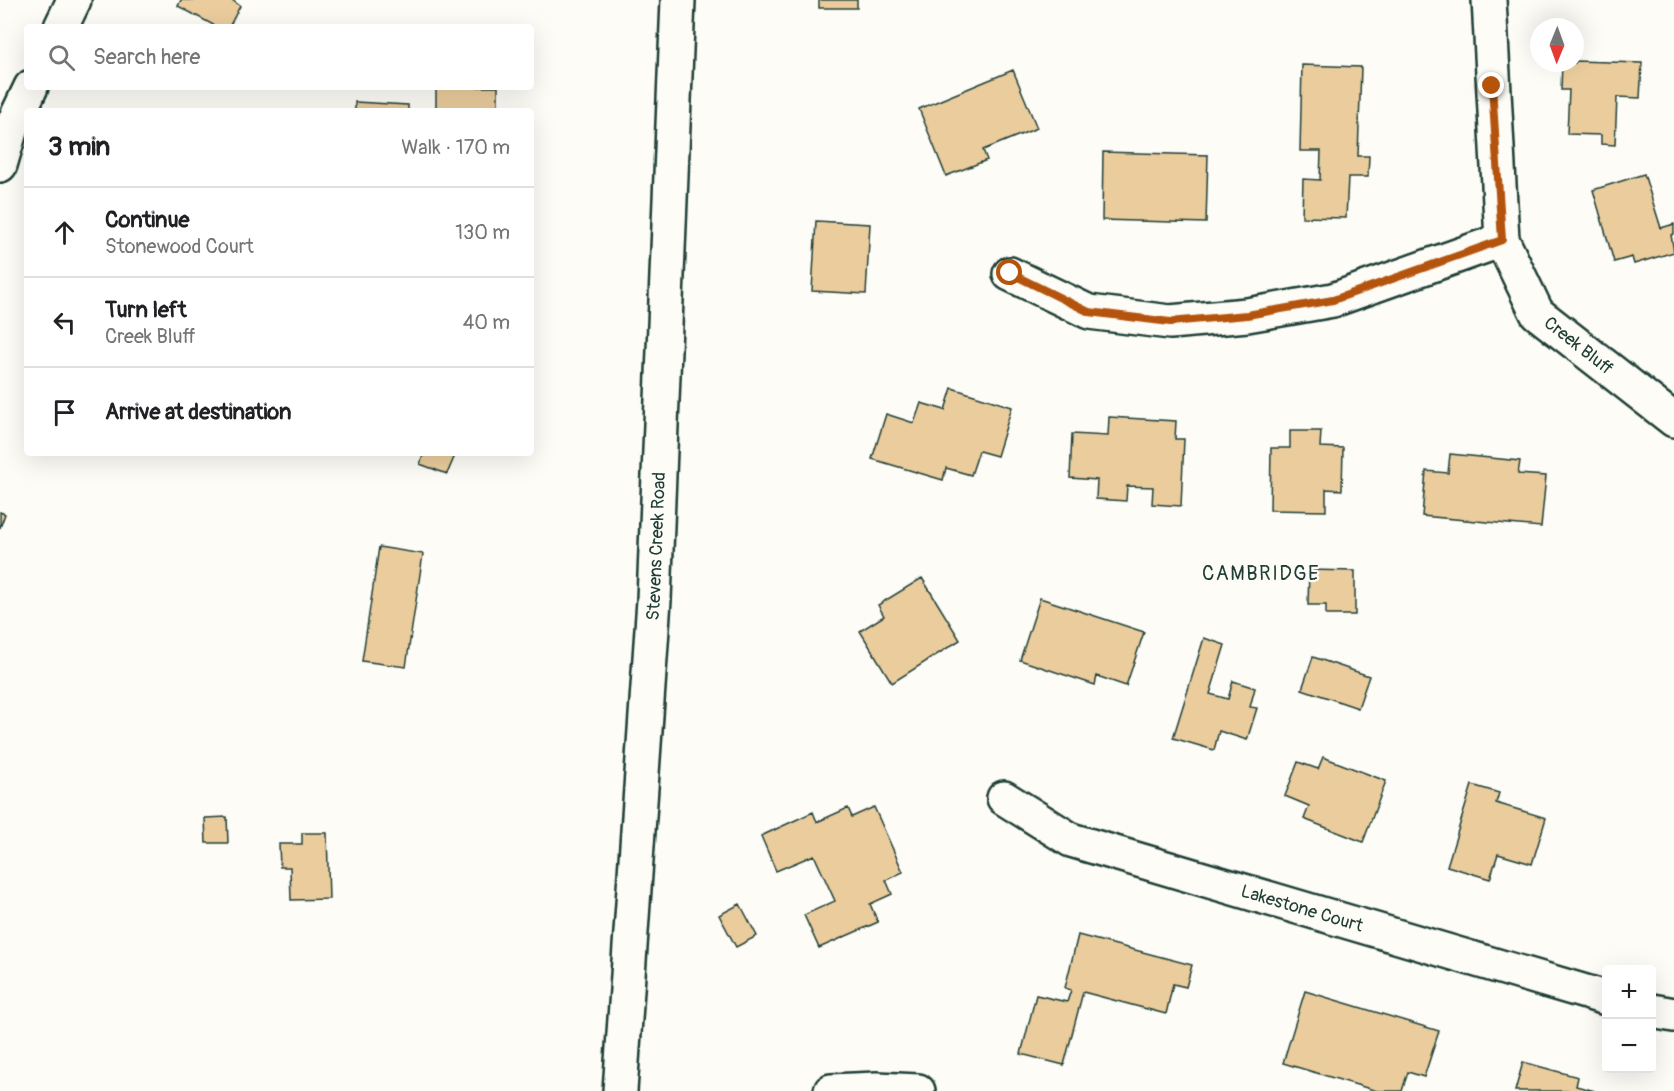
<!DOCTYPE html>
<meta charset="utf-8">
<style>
:root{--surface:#fff;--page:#f2f2f2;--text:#202124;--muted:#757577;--line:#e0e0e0}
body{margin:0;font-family:Pangolin,sans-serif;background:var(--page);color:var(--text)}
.controls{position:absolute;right:18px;bottom:18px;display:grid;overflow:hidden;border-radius:6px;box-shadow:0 6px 24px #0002}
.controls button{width:54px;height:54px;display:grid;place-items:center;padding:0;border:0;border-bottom:2px solid var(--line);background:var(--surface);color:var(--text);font:30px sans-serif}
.compass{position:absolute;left:1530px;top:18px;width:54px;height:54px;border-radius:50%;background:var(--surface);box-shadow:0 6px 24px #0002;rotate:181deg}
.stop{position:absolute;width:18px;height:18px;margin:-14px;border:4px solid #b45309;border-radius:50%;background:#fff}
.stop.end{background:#b45309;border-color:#fff;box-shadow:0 2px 6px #0008}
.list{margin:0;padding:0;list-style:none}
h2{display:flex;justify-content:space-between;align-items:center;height:78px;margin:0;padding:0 24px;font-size:26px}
h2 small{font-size:20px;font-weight:400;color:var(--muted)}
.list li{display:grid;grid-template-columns:39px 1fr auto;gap:18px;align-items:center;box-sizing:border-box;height:90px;padding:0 24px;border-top:2px solid var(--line)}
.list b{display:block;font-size:22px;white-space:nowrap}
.list p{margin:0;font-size:20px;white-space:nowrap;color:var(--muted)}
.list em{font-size:20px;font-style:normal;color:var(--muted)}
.icon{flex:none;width:33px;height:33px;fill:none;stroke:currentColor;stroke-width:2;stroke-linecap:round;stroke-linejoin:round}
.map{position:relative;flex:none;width:1674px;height:1091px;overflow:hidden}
.search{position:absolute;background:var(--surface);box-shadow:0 6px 24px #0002;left:24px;top:24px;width:510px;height:66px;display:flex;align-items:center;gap:15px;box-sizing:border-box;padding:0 21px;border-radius:6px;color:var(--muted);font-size:22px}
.panel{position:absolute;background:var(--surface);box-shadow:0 6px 24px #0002;left:24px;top:108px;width:510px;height:348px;border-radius:6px}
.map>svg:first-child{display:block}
.building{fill:#eacc9d;stroke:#1f3d34;stroke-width:1.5}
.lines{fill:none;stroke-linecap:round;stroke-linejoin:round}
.minor-casing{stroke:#1f3d34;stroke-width:38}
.minor{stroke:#fdfcf7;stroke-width:33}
.route{stroke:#b45309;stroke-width:8}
.labels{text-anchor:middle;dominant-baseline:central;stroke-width:4.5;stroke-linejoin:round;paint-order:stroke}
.street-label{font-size:18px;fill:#1f3d34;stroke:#fdfcf7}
.neighbourhood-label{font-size:20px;letter-spacing:1.5px;fill:#1f3d34;stroke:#fdfcf7}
</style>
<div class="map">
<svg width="1674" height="1091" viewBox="0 0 1674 1091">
<rect width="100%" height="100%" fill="#fdfcf7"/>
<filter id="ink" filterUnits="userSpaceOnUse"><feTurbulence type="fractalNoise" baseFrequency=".0167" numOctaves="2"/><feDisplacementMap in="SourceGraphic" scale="12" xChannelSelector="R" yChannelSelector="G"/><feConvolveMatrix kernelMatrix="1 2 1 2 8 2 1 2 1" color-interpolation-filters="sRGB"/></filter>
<g filter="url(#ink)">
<path class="building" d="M181,0H232L240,6L229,27H217L178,6Z
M819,0H857V8H819Z
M1575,61L1642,63L1640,98L1617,97L1615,145L1601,144V135L1567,134L1569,90H1561L1562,63H1575Z
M1302,65L1361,67L1358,156H1369L1368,177H1348L1346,218L1302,217L1303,179L1320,180L1321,151H1300Z
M1013,70L1037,128L983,150L987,160L946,176L919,109Z
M436,87H498V111H436Z
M355,102L408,105V111H355Z
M1103,152L1208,155L1206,223L1102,220Z
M1644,174L1661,228L1674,224V234L1671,235L1674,252L1634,264L1632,257L1614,262L1593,190Z
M816,221L870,224L866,294L812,291Z
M952,388L1012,407L997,456L979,451L971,475L946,468L943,480L872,459L886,414L914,423L921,403L945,410Z
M1109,417L1176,421L1175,439H1184L1181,506L1152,504L1153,487L1127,486L1126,501L1096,499L1097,480L1070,478L1072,434L1108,436Z
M1290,431H1321L1320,447L1343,448L1342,490L1326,489V511L1270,510L1271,448H1290Z
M424,453H456L447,474L420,464Z
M1450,454L1520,461L1518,474L1546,476L1541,527L1422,516L1426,471L1448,473Z
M0,512L5,514L0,528Z
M379,547L423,554L406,667L362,661Z
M1309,570L1355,571V615H1326V605H1308Z
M922,578L960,640L892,683L860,631L884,616L878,605Z
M1040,598L1144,632L1126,686L1097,676L1095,685L1020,660Z
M1204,638L1225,645L1210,694L1228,699L1233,681L1255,688L1250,707L1257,708L1247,740L1219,731L1214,750L1173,738Z
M1313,657L1369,676L1358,708L1302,689Z
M1323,757L1386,781L1363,842L1304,819L1309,806L1285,796L1298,762L1318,769Z
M1472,785L1499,793L1496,803L1546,818L1532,864L1498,854L1490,879L1447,866Z
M874,807L903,872L886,880L892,894L870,904L878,922L819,948L804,915L835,901L814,855L776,871L761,836L813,812L817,822L848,808L852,817Z
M227,817L228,843H206L205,818Z
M302,833H327L329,899L291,900L290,867H280L279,844H302Z
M740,904L757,936L736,947L719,915Z
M1078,935L1192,965L1186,987L1173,984L1166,1014L1083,992L1064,1065L1021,1054L1036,995L1067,1002L1071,990L1065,988Z
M1305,991L1439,1031L1424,1077L1408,1072L1402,1091H1377L1283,1063Z
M1523,1062L1578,1077L1576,1086L1595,1091H1515Z"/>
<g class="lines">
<g class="minor-casing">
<g id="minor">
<path id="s1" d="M1489,0L1502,240L1537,313L1674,420"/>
<path d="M61,27L74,0"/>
<path d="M0,165L10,131L31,87"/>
<path d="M1010,274L1089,312L1170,322L1247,315L1333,300L1502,240"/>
<path id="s2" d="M1004,798L1071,840L1606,998"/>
<path d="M1652,1011L1674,1015"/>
<path id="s3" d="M620,1091L654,600L678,0"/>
<path d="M831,1091L877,1089L918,1091"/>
</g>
</g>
<use href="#minor" class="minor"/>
</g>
</g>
<g class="lines" filter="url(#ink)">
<path class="route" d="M1010,273L1089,312L1170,322L1247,315L1333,300L1502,240L1492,86"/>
</g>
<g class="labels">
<g class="street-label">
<text stroke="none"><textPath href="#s1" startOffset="374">Creek Bluff</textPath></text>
<text stroke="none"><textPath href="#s3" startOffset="546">Stevens Creek Road</textPath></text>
<text stroke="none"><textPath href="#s2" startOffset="320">Lakestone Court</textPath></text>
</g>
<g class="neighbourhood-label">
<text x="1261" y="573">CAMBRIDGE</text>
</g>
</g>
</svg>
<div class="controls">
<button>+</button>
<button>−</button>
</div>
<svg class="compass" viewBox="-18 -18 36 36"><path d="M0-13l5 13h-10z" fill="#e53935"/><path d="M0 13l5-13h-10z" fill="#757577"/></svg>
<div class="stop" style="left:1010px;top:273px"></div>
<div class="stop end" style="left:1492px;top:86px"></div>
<div class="search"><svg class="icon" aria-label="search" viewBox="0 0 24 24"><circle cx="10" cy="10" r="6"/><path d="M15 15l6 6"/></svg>Search here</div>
<section class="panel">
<h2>3 min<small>Walk · 170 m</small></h2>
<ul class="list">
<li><svg class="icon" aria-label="ahead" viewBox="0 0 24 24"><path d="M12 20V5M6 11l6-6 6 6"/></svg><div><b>Continue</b><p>Stonewood Court</p></div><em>130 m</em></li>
<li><svg class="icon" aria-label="left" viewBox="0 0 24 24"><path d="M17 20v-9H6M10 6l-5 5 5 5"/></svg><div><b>Turn left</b><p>Creek Bluff</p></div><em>40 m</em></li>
<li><svg class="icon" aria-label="arrive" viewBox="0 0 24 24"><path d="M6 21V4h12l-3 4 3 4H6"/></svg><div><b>Arrive at destination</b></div></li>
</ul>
</section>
</div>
